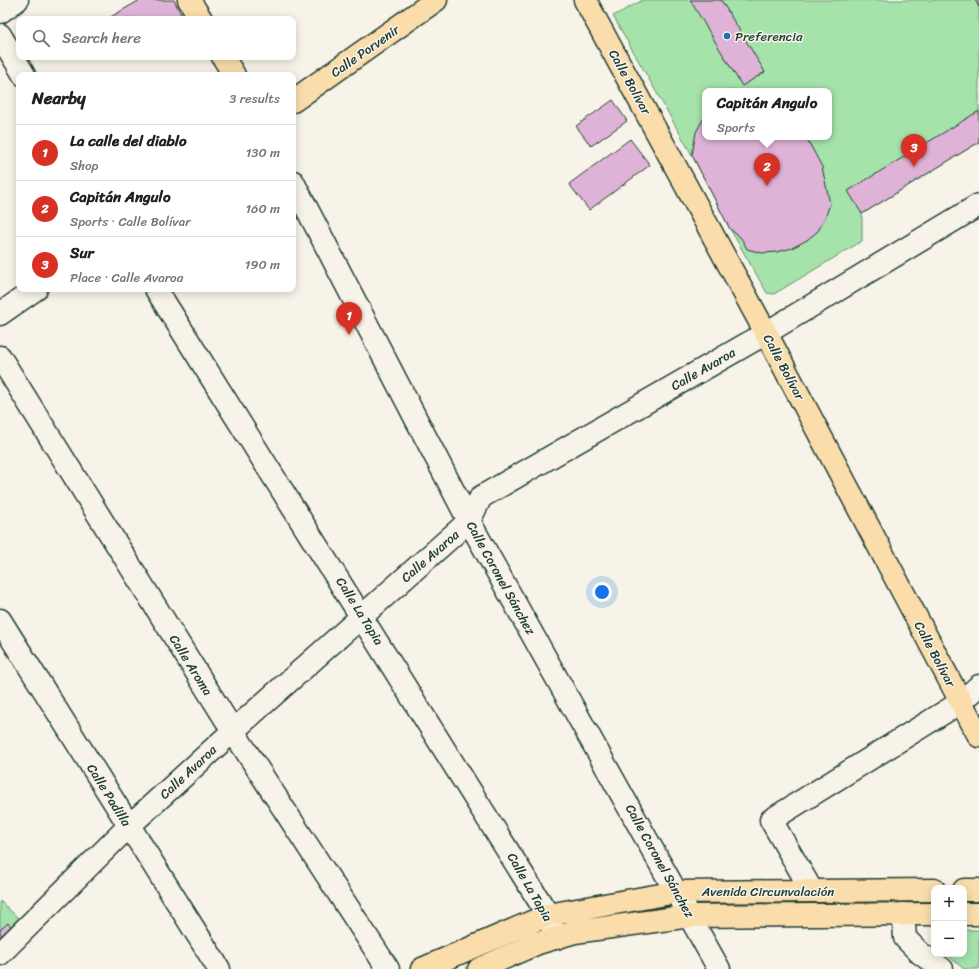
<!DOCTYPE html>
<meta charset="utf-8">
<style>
:root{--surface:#fff;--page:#f2f2f2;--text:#202124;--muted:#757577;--line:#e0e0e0;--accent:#d93025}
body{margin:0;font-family:Sriracha,sans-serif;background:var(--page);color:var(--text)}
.controls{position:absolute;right:12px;bottom:12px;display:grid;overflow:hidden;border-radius:8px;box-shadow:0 2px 10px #0003}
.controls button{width:36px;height:36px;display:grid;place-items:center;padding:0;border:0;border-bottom:1px solid var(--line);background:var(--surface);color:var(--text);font:20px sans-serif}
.you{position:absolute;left:602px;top:592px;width:14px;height:14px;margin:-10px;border:3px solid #fff;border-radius:50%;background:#1a73e8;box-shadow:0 0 0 6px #1a73e833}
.badge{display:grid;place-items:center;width:26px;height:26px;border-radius:50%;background:var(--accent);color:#fff;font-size:13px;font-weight:700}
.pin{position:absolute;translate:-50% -33px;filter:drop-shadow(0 1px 2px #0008)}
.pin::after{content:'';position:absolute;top:21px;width:14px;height:12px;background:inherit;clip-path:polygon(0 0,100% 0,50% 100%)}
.popup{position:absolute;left:702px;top:88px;width:130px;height:52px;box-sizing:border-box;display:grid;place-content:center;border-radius:8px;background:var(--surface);filter:drop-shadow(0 1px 3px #0005);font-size:13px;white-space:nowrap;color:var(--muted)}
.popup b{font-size:15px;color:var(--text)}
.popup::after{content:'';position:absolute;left:50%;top:100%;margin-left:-8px;border:8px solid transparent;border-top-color:var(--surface)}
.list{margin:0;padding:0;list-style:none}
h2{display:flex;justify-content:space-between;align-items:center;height:52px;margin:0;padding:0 16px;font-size:17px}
h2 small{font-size:13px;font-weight:400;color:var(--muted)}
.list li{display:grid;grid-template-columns:26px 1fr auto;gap:12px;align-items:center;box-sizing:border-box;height:56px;padding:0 16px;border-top:1px solid var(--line)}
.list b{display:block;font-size:15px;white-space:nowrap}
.list p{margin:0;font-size:13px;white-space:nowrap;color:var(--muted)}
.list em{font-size:13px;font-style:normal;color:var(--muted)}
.icon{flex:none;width:22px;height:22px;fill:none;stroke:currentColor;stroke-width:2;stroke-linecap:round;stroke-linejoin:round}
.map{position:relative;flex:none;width:979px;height:969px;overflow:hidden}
.search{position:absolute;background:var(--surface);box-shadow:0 2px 10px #0003;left:16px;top:16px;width:280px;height:44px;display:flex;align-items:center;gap:10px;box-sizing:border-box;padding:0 14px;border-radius:8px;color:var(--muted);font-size:15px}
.panel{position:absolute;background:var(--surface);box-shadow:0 2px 10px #0003;left:16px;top:72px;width:280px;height:220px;border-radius:8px}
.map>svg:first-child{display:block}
.green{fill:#a5e3aa;stroke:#62906f;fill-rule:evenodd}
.building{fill:#dfb3d7;stroke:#1f3d34}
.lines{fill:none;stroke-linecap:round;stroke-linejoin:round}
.minor-casing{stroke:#1f3d34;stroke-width:25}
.major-casing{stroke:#1f3d34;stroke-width:25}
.minor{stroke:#f7f3e8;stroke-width:22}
.major{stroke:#faddab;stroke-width:22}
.poi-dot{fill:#1f6fb2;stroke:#f7f3e8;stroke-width:1.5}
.labels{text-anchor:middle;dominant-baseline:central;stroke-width:3;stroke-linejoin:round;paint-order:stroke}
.poi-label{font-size:13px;fill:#1f3d34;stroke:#f7f3e8;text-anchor:start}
.street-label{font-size:13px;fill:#1f3d34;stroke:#f7f3e8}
</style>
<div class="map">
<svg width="979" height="969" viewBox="0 0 979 969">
<rect width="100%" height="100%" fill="#f7f3e8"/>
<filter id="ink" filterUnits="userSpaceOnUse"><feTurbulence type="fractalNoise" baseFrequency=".025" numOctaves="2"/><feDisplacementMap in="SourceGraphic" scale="8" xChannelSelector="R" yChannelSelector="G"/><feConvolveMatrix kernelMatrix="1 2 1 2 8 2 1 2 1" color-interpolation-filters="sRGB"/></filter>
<g filter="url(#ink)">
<path class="green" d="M643,0H979V142L862,214V241L774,294L767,293L730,229L692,155L613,16ZM705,91H829V137H705Z
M0,901L27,926L0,946Z
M964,930H979V969H964L946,954H964Z"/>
<path class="building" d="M140,0H174L181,14L172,19H107Z
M690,0H721L765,72L742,86Z
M975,0H979V7Z
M613,100L627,121L591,146L576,126Z
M979,111V142L862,214L848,191Z
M705,116V137H806L822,167L830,204L825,218L818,231L807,240L792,248L777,252L762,253L747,249L741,238L730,229L692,155L696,132Z
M630,139L650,165L589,210L569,184Z
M8,923L15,932L6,940L0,933V930Z"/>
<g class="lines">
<g class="minor-casing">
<path id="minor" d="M0,12L17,0
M0,35L24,75
M293,182L469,521L719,969
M156,289L548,915L556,938
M0,314L36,289
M0,357L233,731L388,969
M0,620L219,969
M812,891L771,820L961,702L979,686
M903,914L905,938L920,953L942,969
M0,954L128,827L233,731L469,521L481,497L766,333L979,205"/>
</g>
<g class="major-casing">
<path id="major" d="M189,0L201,19
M585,0L766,333L979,736
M223,57L234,75
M293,101L436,0
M964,890H979
M964,914H979
M422,969L548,915L677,892L934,890
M479,969L538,943L575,932L690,916L934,914"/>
</g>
<use href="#minor" class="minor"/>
<use href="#major" class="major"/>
</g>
</g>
<circle class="poi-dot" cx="727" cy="36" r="4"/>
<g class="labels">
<g class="poi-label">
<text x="735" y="36">Preferencia</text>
</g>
<g class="street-label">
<text transform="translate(365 51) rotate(-35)">Calle Porvenir</text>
<text transform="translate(630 82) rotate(61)">Calle Bolívar</text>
<text transform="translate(784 367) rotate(62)">Calle Bolívar</text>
<text transform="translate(703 369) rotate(-30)">Calle Avaroa</text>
<text transform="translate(430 556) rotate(-41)">Calle Avaroa</text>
<text transform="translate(501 578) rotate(61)">Calle Coronel Sánchez</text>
<text transform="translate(360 611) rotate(58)">Calle La Tapia</text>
<text transform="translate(935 654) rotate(62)">Calle Bolívar</text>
<text transform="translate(191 665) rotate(58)">Calle Aroma</text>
<text transform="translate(188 772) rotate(-43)">Calle Avaroa</text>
<text transform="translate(109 795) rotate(58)">Calle Padilla</text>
<text transform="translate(660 861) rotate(61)">Calle Coronel Sánchez</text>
<text transform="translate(530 887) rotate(60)">Calle La Tapia</text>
<text x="768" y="891">Avenida Circunvalación</text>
</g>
</g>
</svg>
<div class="controls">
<button>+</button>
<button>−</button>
</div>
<div class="you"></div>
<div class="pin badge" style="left:349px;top:335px">1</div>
<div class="pin badge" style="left:767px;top:186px">2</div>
<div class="popup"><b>Capitán Angulo</b>Sports</div>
<div class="pin badge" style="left:914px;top:167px">3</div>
<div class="search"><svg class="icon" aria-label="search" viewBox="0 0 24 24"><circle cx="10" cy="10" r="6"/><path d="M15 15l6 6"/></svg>Search here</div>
<section class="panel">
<h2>Nearby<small>3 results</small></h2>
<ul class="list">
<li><span class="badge">1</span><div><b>La calle del diablo</b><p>Shop</p></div><em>130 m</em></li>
<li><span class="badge">2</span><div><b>Capitán Angulo</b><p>Sports · Calle Bolívar</p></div><em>160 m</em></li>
<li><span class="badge">3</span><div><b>Sur</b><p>Place · Calle Avaroa</p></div><em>190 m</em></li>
</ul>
</section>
</div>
